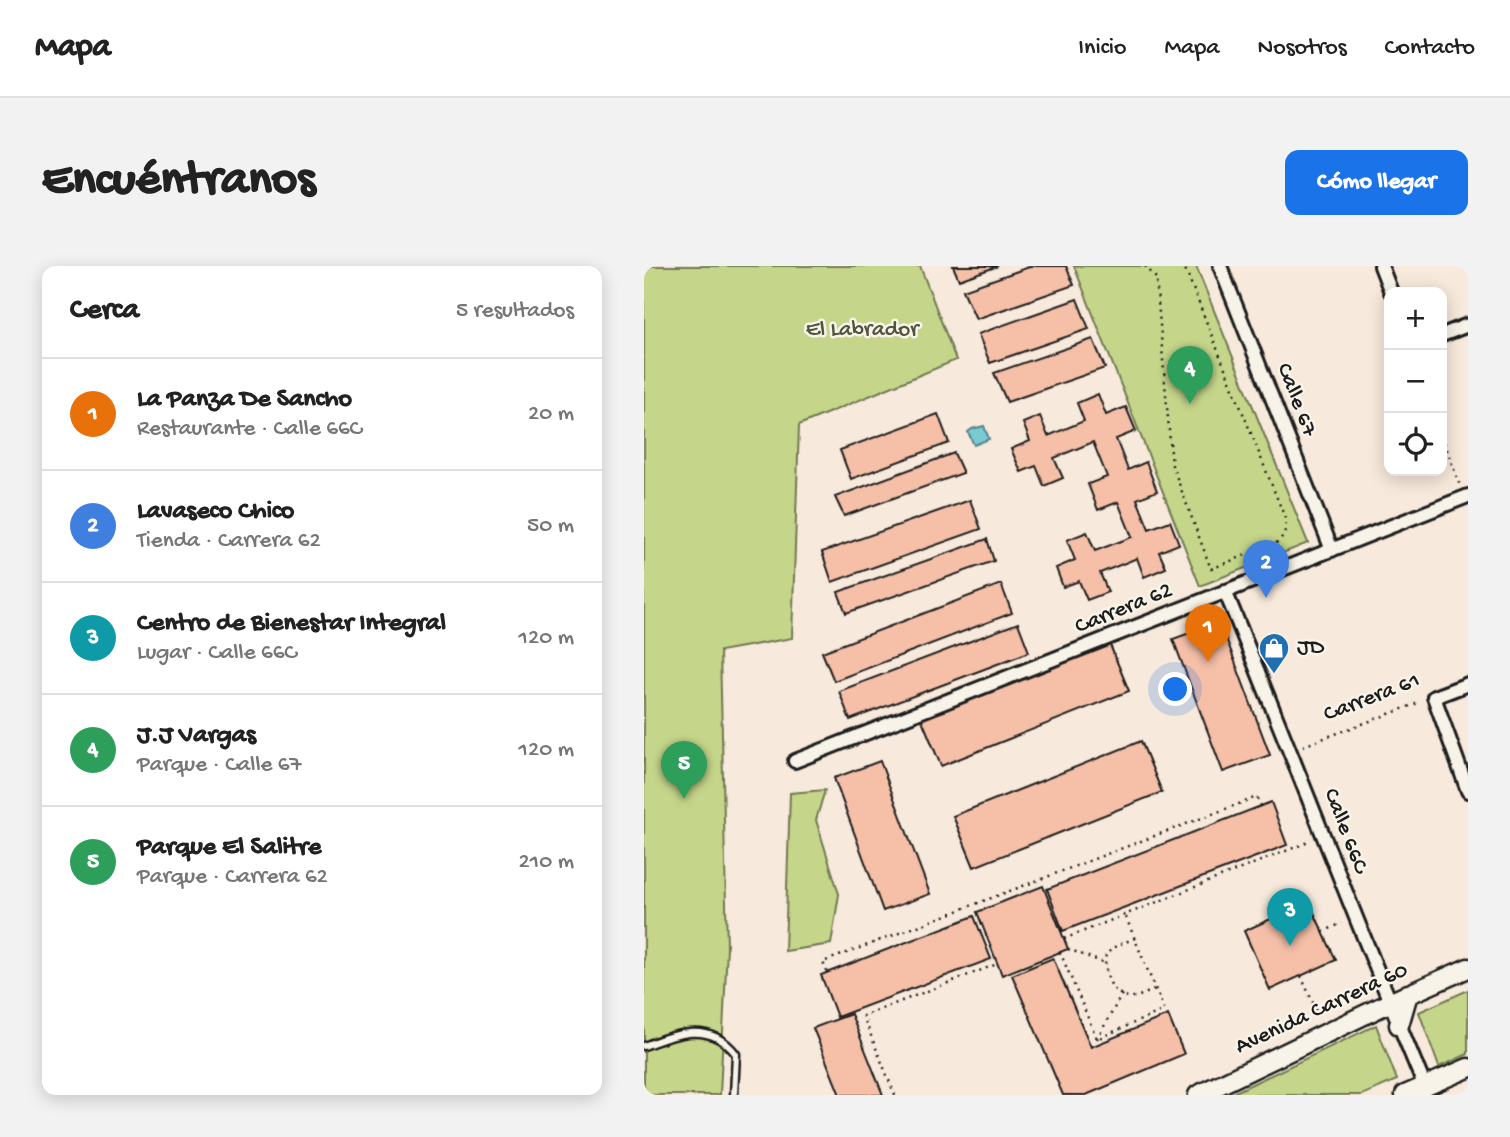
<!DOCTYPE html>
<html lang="es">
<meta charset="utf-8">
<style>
:root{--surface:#fff;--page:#f2f2f2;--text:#222;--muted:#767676;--line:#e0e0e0;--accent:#1a73e8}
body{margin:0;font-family:"Gochi Hand",sans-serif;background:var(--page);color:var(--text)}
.controls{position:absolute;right:21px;top:21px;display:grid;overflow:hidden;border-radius:14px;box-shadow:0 4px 18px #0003}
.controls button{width:63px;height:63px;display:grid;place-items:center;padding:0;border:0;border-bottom:2px solid var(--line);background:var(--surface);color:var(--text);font:35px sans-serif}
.you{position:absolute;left:532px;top:424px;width:24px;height:24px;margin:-18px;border:5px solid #fff;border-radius:50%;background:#1a73e8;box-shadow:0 0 0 10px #1a73e833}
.badge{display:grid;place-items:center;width:46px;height:46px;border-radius:50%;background:var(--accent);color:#fff;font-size:23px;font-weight:700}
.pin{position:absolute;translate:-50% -58px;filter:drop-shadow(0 2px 4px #0008)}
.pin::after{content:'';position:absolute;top:37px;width:24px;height:21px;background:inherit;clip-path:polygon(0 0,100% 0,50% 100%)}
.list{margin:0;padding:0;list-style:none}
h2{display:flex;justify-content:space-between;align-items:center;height:91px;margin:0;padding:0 28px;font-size:30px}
h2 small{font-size:23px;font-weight:400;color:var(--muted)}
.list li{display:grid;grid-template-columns:46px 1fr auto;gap:21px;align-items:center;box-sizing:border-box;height:112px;padding:0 28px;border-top:2px solid var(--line)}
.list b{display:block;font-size:26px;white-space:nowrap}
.list p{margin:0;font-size:23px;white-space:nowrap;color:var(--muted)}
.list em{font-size:23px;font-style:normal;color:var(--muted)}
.icon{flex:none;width:38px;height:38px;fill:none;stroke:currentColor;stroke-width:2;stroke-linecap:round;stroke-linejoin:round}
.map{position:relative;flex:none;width:824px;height:829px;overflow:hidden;border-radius:14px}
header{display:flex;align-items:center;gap:42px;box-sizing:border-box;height:98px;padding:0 35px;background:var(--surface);border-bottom:2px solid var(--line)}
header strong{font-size:33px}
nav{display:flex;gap:38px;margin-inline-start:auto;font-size:24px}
.intro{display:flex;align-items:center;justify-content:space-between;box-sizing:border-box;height:168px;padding:0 42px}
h1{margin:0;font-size:49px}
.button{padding:18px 32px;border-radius:14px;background:var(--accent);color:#fff;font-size:24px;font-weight:700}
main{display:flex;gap:42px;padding:0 42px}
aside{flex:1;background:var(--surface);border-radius:14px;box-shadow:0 4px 18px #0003}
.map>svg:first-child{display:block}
.green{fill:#c5d68a;stroke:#707953;stroke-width:2}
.water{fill:#7acad3;stroke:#54848a;stroke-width:2}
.building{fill:#f5bfa8;stroke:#1c1c1c;stroke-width:2}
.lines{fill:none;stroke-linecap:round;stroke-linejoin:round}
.lane-casing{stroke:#1c1c1c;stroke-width:11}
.street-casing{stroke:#1c1c1c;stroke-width:18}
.secondary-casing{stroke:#1c1c1c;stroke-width:23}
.path{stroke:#1c1c1c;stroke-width:2.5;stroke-dasharray:2 5;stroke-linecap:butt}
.lane{stroke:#f7f3e8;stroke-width:6}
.street{stroke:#f7f3e8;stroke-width:12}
.secondary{stroke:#f7f3e8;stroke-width:18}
.labels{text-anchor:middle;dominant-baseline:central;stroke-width:5;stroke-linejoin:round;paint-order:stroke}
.park-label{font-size:23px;fill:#4f543d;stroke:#f7f3e8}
.street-label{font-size:23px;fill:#1c1c1c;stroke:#f7f3e8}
.poi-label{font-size:23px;fill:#1c1c1c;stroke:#f7f3e8;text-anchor:start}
</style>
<header>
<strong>Mapa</strong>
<nav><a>Inicio</a><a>Mapa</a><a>Nosotros</a><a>Contacto</a></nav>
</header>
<div class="intro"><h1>Encuéntranos</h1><a class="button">Cómo llegar</a></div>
<main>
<aside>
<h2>Cerca<small>5 resultados</small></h2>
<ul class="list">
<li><span class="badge" style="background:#e8710a">1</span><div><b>La Panza De Sancho</b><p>Restaurante · Calle 66C</p></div><em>20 m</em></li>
<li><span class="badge" style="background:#3f7fe0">2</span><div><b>Lavaseco Chico</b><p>Tienda · Carrera 62</p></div><em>50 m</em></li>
<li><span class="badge" style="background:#0f9aa8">3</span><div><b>Centro de Bienestar Integral</b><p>Lugar · Calle 66C</p></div><em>120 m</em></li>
<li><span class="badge" style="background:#2e9e5b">4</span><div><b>J.J Vargas</b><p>Parque · Calle 67</p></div><em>120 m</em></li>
<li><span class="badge" style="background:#2e9e5b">5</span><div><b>Parque El Salitre</b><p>Parque · Carrera 62</p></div><em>210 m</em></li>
</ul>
</aside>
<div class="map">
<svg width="824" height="829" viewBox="0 0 824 829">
<rect width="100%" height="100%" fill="#f7e9db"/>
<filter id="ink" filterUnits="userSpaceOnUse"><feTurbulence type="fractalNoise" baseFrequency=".0143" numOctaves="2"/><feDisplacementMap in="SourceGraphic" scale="14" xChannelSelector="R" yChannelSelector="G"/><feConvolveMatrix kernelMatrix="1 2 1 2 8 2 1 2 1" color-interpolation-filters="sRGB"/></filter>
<g filter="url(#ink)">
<path class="green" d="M0,0H276L312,94L155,159L148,372L76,385L83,681L76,829H0Z
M430,0H552L664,277L556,320Z
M181,524L172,554L195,628L187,678L141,685L146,527Z
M824,724V788L795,801L775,746Z
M732,759L753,814L718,829H585Z"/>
<path class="water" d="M340,160L345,173L330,179L324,166L328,163Z"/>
<path class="building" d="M309,0H354L315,14Z
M388,0H422L430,19L332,53L319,24Z
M433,33L445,63L346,97L334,68Z
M449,73L461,102L363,136L350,107Z
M454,128L462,149L482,141L492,165L472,173L484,204L502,196L513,225L493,233L505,263L526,255L535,278L515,286L522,302L500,311L493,292L456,307L464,326L443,334L435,315L419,321L412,302L431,294L423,274L443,266L451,285L488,271L474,236L454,244L444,218L463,211L449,176L410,192L419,212L400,220L392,200L377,206L367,183L386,175L379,157L396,150L404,170L440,155L433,137Z
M294,148L305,177L207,213L196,184Z
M310,187L319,207L200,250L191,231Z
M326,234L337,263L188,316L178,286Z
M343,273L350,295L202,347L194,326Z
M357,318L368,347L190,415L178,386Z
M576,356L626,489L579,506L529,373Z
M374,357L385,386L206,454L195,425Z
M464,374L485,425L297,500L276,449Z
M497,475L518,526L330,601L309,550Z
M236,495L286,628L239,645L190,512Z
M627,536L643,579L419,665L403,623Z
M399,620L424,683L358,709L333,646Z
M665,636L692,694L626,724L600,665Z
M330,650L347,693L193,751L177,709Z
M409,692L447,781L524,749L540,788L442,829H419L368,709Z
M207,748L239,829H196L169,762Z"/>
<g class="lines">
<g class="lane-casing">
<path id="lane" d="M0,780C33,767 67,755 92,788L90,829"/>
</g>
<g class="street-casing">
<path id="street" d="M576,0L688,284
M737,0L747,26
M798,69L824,59
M581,325C649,490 712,656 781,821
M824,418L790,431L824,525
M151,495L824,230"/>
</g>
<g class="secondary-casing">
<path id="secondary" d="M755,759L764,728
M554,829L745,737L824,702
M761,829L824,802"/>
</g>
<path class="path" d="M501,0L512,12L528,199L567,303L634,276C641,268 643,262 641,252L540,0
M798,170L816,220
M659,480L777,436
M679,666L698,657
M491,672L472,680L462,688C459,705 466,732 489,731C496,731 504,726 511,723
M420,673L667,575
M424,683L460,697
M416,686L453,773L520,744L481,649
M183,706L179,696L613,531L617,540
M657,710L675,750
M453,773L478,728
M251,829L219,750L353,698"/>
<use href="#lane" class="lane"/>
<use href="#street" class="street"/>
<use href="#secondary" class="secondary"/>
</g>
</g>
<defs>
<g id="shop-pin" transform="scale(1.575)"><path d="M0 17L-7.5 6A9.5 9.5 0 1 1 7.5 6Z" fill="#1f6fb2" stroke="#f7f3e8"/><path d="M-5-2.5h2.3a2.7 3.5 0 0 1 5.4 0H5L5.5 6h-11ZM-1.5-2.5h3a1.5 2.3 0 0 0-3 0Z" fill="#fff"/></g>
</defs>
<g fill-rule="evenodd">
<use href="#shop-pin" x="630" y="382"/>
</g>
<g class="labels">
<g class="park-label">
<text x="218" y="64">El Labrador</text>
</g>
<g class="street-label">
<text transform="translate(652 134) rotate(69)">Calle 67</text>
<text transform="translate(480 343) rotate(-22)">Carrera 62</text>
<text transform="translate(728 432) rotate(-21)">Carrera 61</text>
<text transform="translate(701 565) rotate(69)">Calle 66C</text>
<text transform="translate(678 743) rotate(-25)">Avenida Carrera 60</text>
</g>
<g class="poi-label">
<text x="653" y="382">JD</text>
</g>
</g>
</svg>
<div class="controls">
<button>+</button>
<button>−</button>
<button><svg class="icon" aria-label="locate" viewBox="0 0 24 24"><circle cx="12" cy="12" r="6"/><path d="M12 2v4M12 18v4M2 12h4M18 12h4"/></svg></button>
</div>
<div class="you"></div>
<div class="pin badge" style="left:564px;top:396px;background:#e8710a">1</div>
<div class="pin badge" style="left:622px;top:332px;background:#3f7fe0">2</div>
<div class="pin badge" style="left:646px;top:680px;background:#0f9aa8">3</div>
<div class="pin badge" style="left:546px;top:138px;background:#2e9e5b">4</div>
<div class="pin badge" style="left:40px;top:533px;background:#2e9e5b">5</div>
</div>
</main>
